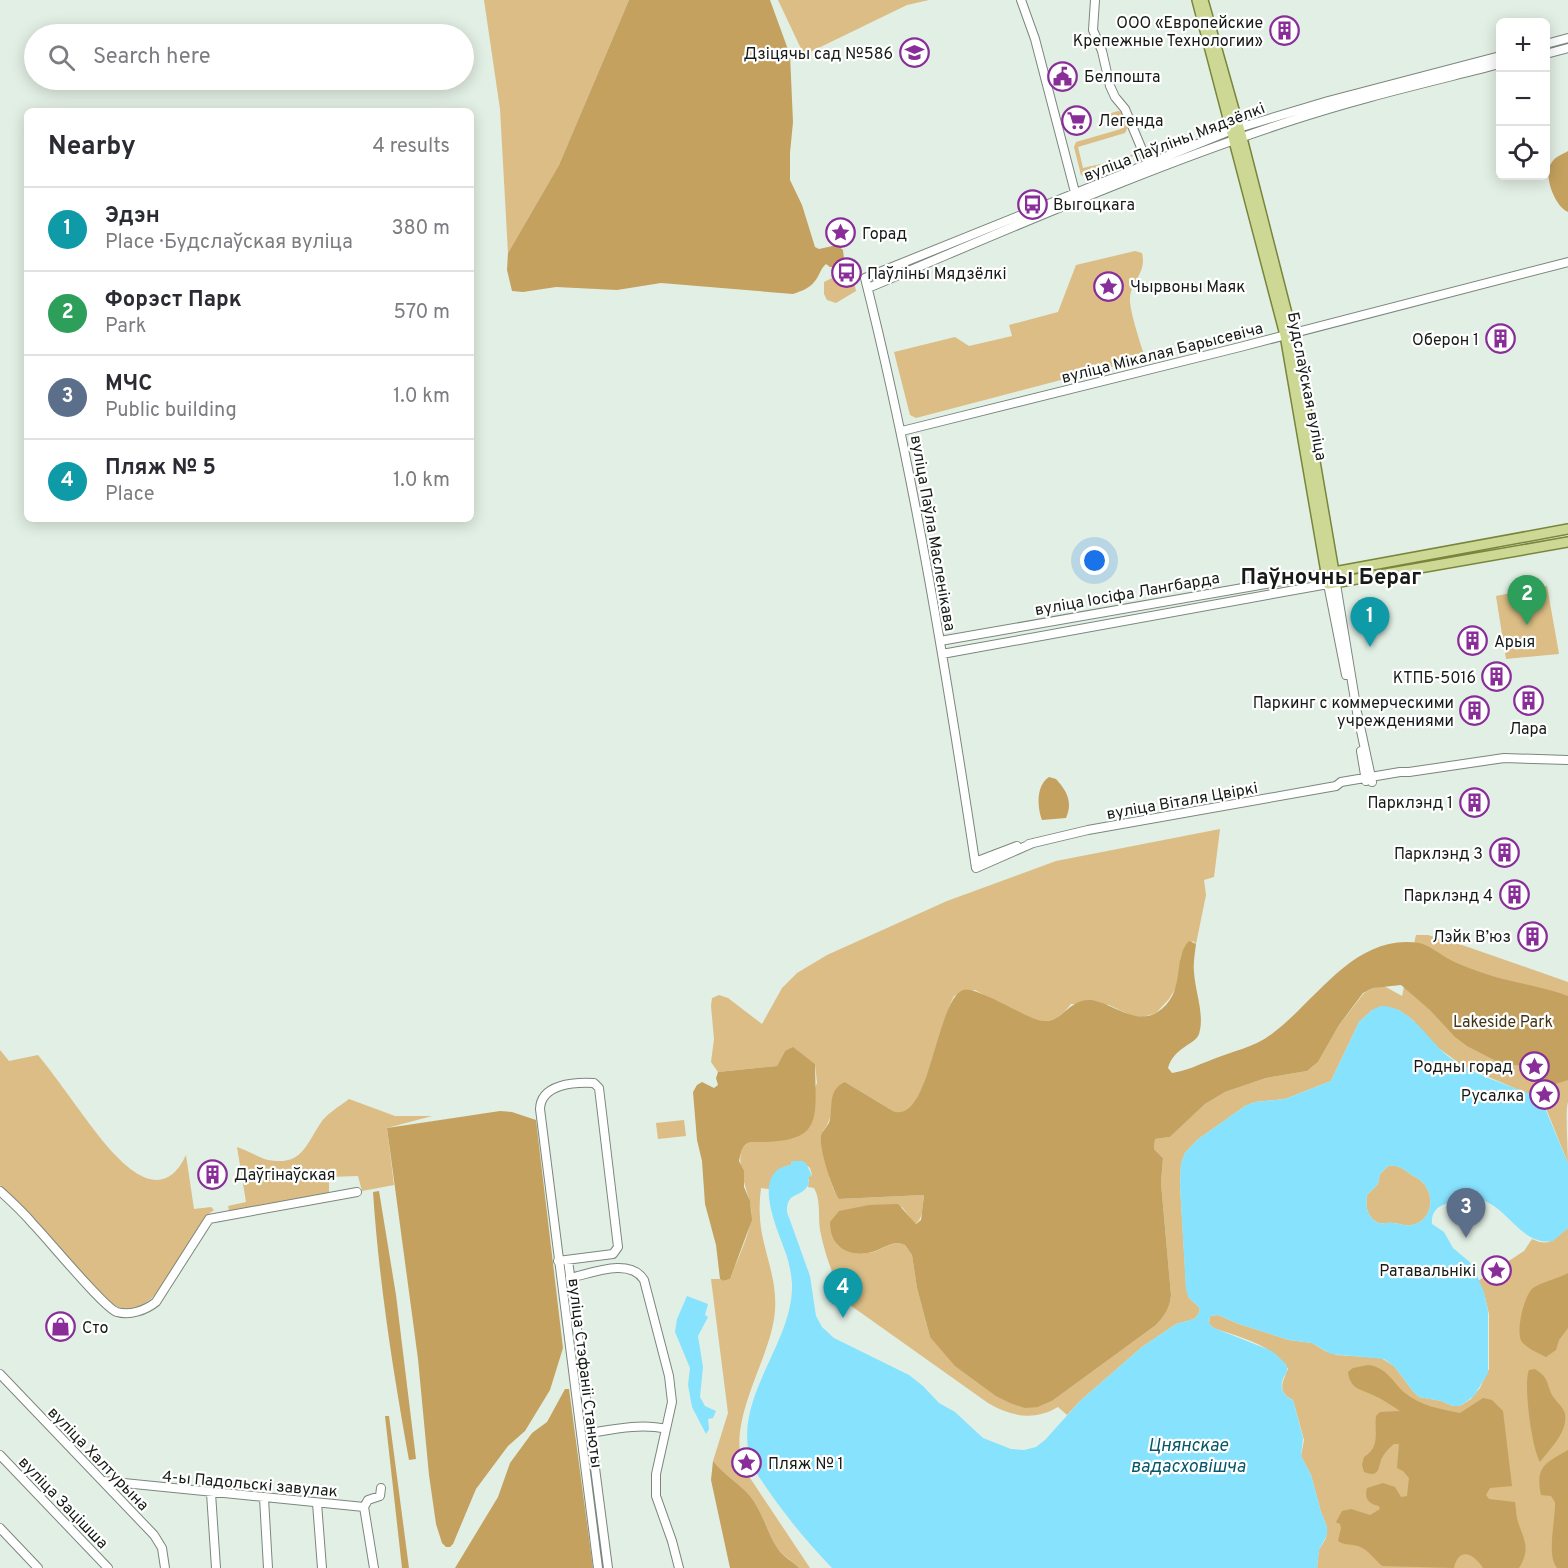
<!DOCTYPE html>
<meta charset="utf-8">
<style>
:root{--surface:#fff;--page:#f7f7f7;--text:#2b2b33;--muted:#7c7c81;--line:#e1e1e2;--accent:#db2777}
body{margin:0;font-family:Overpass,sans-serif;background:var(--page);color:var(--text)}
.controls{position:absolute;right:18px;top:18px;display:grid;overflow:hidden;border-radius:9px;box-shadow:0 3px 15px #0003}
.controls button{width:54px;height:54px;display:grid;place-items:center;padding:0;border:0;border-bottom:2px solid var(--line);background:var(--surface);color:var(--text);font:30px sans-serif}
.you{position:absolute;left:1095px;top:561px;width:21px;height:21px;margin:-15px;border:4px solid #fff;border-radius:50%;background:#1a73e8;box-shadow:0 0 0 9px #1a73e833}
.badge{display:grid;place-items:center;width:39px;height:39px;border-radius:50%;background:var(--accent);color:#fff;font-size:20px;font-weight:700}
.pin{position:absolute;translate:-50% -50px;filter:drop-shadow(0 2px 3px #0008)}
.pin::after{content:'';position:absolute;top:32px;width:21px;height:18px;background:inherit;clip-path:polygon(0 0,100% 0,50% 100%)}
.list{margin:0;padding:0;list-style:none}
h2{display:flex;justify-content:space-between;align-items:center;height:78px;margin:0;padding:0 24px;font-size:26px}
h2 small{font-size:20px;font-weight:400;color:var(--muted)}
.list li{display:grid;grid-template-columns:39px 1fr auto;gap:18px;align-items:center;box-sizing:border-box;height:84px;padding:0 24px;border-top:2px solid var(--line)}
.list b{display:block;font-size:22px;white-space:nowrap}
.list p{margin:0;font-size:20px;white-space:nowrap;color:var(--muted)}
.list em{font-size:20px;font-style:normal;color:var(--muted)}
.icon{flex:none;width:33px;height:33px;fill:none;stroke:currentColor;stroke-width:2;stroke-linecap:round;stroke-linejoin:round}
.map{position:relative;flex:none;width:1568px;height:1568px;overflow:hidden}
.search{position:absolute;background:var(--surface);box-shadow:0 3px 15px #0003;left:24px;top:24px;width:450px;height:66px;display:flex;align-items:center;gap:15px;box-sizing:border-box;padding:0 21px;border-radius:33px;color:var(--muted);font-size:22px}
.panel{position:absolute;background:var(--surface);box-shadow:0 3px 15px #0003;left:24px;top:108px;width:450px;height:414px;border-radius:9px}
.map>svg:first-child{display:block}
.green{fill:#dbbd85}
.forest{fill:#c4a15e}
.water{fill:#87e2fd;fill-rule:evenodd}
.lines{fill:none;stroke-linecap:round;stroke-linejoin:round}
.minor-casing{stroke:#7b877d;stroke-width:10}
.major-casing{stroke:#78853b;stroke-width:12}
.minor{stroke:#fff;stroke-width:8}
.major{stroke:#ced895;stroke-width:9}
.labels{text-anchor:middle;stroke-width:4.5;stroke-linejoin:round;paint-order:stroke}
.poi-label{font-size:16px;fill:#161b17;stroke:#fff;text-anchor:end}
.street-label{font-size:16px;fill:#161b17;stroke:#fff}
.park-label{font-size:16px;fill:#443416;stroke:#fff}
.water-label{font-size:18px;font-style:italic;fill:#06576a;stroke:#fff}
.district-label{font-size:22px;font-weight:bold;fill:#161b17;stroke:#fff}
</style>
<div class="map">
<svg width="1568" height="1568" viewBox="0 0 1568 1568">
<rect width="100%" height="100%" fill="#e2efe4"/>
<!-- green -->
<path class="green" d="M484,0h145l-70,165 -51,88 -8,-144z
M778,0h151l-22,5 -103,50z
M1118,111l4,1c5,8 8,12 3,21l-47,14 5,21 40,-9 14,-7 -2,-3h4l2,4 -57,23 -3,-1 -7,-28 2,-5 45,-13 -3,-13 -14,2 1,-3z
M1135,251l7,2c5,20 -11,28 -12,45 -1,12 11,47 15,60l-229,60 -6,-3 -16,-63 61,-15 14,9 43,-10 -3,-11 49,-13 18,-47z
M834,277l20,5 2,9 -20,12 -9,-3 -3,-6v-12z
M1547,586l12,68 -53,5 -10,-63z
M1220,829l-6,48 -10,3 2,15 -10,49 -3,-3 -12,14 -4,31 -8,13 -13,14 -13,4 -11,-1 -23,-11 -38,-1c-7,9 -14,17 -27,17 -15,0 -54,-23 -69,-31l-21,6c-12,24 -28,102 -47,115 -5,4 -9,2 -14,0l-48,-29 -18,43 -4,6c3,22 3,49 16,68l85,-4c-2,10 0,24 -9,29l-13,-17 -65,38c12,7 26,11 39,6 11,-4 17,-11 29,-6l7,10 5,33 13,49 108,70 14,-6 104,-76c9,-10 14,-17 15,-30l-10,-112 2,-25 -9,-9 1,-10 15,-2 35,-33 20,-12 41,-14 41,-7 11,-9 21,-37 25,-32 9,-5 11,-2 18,10 14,-61h12l37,11 103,36v120c-3,7 0,49 0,61l-23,-57 -7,-8 -75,-32 -30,-22 -20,-24 -14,-10h-27l-13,12 -28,59 -46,18 -30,3 -10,4 -48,34 -12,13 -4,10 -1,22 6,101 3,12 11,10 -2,7 -4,4 -18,5 -34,23 -62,54 -13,14 -9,-8c-24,14 -46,10 -70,-4l-138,-98c-15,-21 -25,-49 -30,-75 -2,-13 1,-31 -6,-42l-6,-1 1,-6 -1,-4 4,-2 -2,-7 -8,-7h-10l-1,4c-13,2 -19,12 -22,24l-8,-1c-2,15 -2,30 1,46 6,30 17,53 12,85 -7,46 -51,109 -28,153l64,96h-11c-6,-7 -16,-12 -21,-19 -11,-16 -15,-37 -28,-53 -11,-13 -26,-21 -37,-35l15,-48 -17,-134h9l3,2 7,-2c7,-20 24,-51 21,-71 -2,-16 -23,-60 0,-66l44,-4 22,-55 -2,-19 -11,-7 -19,-6 -8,15 -59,6 -7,-10 3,-23 -3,-33 1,-8 7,-3 9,3 34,26 20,-36 15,-15 30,-18 120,-54 109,-40z
M0,1050l9,11 29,-6c14,17 26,34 39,52 22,29 78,115 109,48l8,54 17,-2 3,3c-12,7 -17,21 -24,33 -12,24 -41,78 -74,63 -5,-2 -10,-8 -15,-12l-101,-109z
M349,1099l46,17h37l-45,12 7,57 -32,6 -4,-15 -29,1v19l-100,15 -1,-5 18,-4 -9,-55c10,3 20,10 31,13 33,6 37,-13 52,-36 6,-10 20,-18 29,-25z
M684,1120l2,16 -28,3 -2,-16z
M1388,1166c13,-2 18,6 29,12 19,11 18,42 -5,47 -7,2 -12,-2 -19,-2 -5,-1 -9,1 -14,0 -12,-4 -14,-18 -12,-28l11,-11 2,-10z
M1568,1228v340h-251l2,-18 7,-12 1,-11 -6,-15 -10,-37 -10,-19 3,-16 -11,-40c-17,-8 -10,-19 -5,-31 -13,-24 -50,-32 -74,-41l-5,-4 1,-8 8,-1 21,9 50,16 23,3 13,8 12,4 44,3 13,8 18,24 7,7 22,4 12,5h7l11,-7 9,-11 9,-19v-55l-4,-17 -7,-16 46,-30 8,-12c18,9 23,-1 36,-11z"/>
<!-- forest -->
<path class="forest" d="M629,0h141l20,55 3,67 -3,31v27l12,25 13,42 4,2 18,-4 6,5 1,9 -9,8h-5l-4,-3c-6,5 -6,11 -11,17 -6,8 -14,10 -22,13l-132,-11 -44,7 -61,-3 -33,5 -11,-1 -5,-21 1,-17 51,-88z
M1568,151v61c-13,-5 -26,-38 -16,-50 3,-5 11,-8 16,-11z
M1049,777l7,2c11,12 17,23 10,39l-24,2c-5,-12 -6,-35 7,-43z
M1189,941l7,3c-1,9 -3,19 -2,28 1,19 11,43 5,62 -4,11 -25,13 -31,34l4,5c14,-2 26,-8 39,-13 21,-9 43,-12 62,-27 44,-33 82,-100 146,-90 10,2 19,10 28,15 10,6 22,10 33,14 29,11 60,13 88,24v84l-16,5 -8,-1 -14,-18 -28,-2 -35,-18 -12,-9 -25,-27 -29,-25 -28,3 -10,5 -24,32 -21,37 -11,9 -41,7 -41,14 -20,12 -35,33 -15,2 -1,10 9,9 -2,25 10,112c-1,13 -6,20 -15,30l-104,76 -14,6 -13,1 -15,-5 -14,-7 -41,-30 -25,-29 -13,-49 -5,-33 -7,-10c-14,-6 -23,6 -37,8 -23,3 -38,-8 -38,-31l9,-11 30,-6 29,-1 18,20 5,-4 3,-25 -85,4c-7,-10 -20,-51 -18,-63 2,-7 8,-10 9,-17 3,-15 -2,-29 15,-37l48,29c37,15 43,-111 70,-121 11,-5 60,26 75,30 24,7 29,-22 53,-20 21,3 44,25 65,13 32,-19 15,-54 33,-72z
M793,1047l22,17c1,60 8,79 -64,78 -9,2 -10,10 -12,19l5,10v16l6,14 2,19 -22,59 -7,2 -3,-2 -4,-34 -11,-41 -3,-43 -5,-21 -4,-48 4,-7 5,-3 12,6 4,-3 -2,-7 2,-6 59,-6 8,-15z
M500,1111l12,1 24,8 27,228 -13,42 -25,41 -17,15 -32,43 -23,55 -3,3h-4l-4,-4 -6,-19 -7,-49 -11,-116 -31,-231z
M379,1191l17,104 20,164 -7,1c-16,-89 -30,-178 -36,-268z
M1568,1273v55l-9,12 -3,10 -10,7c-8,-4 -18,-8 -24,-15 -7,-9 2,-47 11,-54 8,-6 25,-9 35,-15z
M1368,1365c19,2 24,17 37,28 16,13 35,16 55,20l23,-15 9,2 11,11 9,75 -22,2 -4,7 3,4 26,3c1,6 1,14 3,20 6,18 13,27 1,46h-36c-9,-14 -24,-22 -29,0l-72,-2c-8,-7 -13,-16 -24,-20 -7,-2 -13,0 -20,-5l3,-13 -1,-4 -4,-2 6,-11 9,-2 19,6 10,-6 -1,-3c-10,-2 -15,-7 -12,-18l16,-5 12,4 6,10 6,-1 2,-18 -6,-7 -6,-3 2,-24h-5c-4,3 -8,7 -11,12 -6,9 -1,23 -19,16l-2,-7 2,-8c17,-10 10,-25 12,-41l4,-4 20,-1c-8,-5 -16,-11 -25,-15 -13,-7 -25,-6 -27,-24l5,-4z
M1535,1369c14,9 11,13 17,26 4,7 11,11 13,19 3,18 -15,35 -25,48 -8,-13 -17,-78 -11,-92z
M565,1389h4l24,179h-138l43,-71 12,-34 22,-30 15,-11z
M385,1416h4l20,152h-7z
M1568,1450v118h-11c-11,-13 -1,-50 -2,-66l-4,-6 -10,-1c-6,-28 4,-32 27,-45z
M713,1461c11,14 26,22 37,35 13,16 17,37 28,53 5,8 15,12 21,19h-69l-19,-88z"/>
<!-- water -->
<path class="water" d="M1381,1006c29,-1 47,35 68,51 20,15 45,23 68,32 8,3 18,6 25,12l26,62v65l-15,13c-41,7 -50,-62 -106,-38 -10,4 -16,9 -15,21l12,8 9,16 19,16 12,28 4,19v62l-14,23 -14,10h-7l-12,-5 -22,-4 -7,-7 -18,-24 -10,-7 -53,-5 -19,-11 -23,-3 -50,-16 -21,-9 -8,1 -1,8 5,4 58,23 15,14v7c-8,10 -8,22 6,28l10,38 -2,18 10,19 10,37 6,15v8l-8,15 -2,18h-485c-25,-26 -43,-48 -64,-78 -7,-11 -17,-22 -19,-36 -13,-61 45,-112 43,-171 -1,-11 -3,-21 -7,-32 -7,-21 -36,-81 6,-86l1,-4h10l4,2 6,13 -4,1 1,6c-6,16 -23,7 -22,29l23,64 6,40 6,11 12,11 75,37 14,11 16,17 16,9 28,26 28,11 13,1 12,-3 9,-7 35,-39 62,-54 34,-23 18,-5 4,-4 2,-7 -11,-10 -3,-8 -6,-105 1,-22 4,-10 12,-13 48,-34 10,-4 30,-3 46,-18 28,-59 13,-12zM1388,1166c13,-2 18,6 29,12 19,11 18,42 -5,47 -7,2 -12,-2 -19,-2 -5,-1 -9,1 -14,0 -12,-4 -14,-18 -12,-28l11,-11 2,-10z
M687,1296l21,8 -3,11 3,2 -10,19 5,31 -3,30 5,9 11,5 -3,7 -5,1 1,10 -3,5 -14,-27 -4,-22 2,-17 -15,-36 2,-13z"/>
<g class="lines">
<defs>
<path id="minor" d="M1021,0l14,39 41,157
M1095,0l-2,30 9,21 8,35 5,11 10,12 23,55
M1546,44l22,-6
M1546,54l22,-6
M868,288c139,-58 278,-120 422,-167 69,-23 140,-39 210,-57
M902,431l338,-84 328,-85
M940,641l394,-69 23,140 15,70
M942,654l386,-70 18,91
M1361,751l5,30
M1033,843l-57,25c-30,-198 -62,-396 -111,-590l367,-148 96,-29 172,-45
M1029,844l59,-14 248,-44 5,-4 59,-10h9l95,-14 64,2
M975,862l42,-16
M0,1191c11,10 23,21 33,33 13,13 72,85 84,88 13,4 29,-2 39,-10l53,-83 148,-27
M568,1260l40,308
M558,1261l55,-7 5,-7 -19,-159 -5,-5c-20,-1 -53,1 -54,26l58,459
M570,1278c22,-5 60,-21 74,2l25,96 3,26 -16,72v22l16,45 7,27
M0,1374l154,161 8,13 3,20
M590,1433c24,-4 52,-10 76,-4
M0,1455l108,113
M104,1481l260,26
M211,1493l5,75
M264,1498l4,70
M317,1503l5,65
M364,1507l10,61
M364,1507l4,-7 12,-4 1,-8
M0,1528l38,40"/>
<path id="major" d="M1197,0l88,335 43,249 240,-42
M1203,0l39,138 53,207 39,227 234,-43"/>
</defs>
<!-- minor casing -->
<use href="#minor" class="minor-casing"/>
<!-- major casing -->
<use href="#major" class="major-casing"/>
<!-- minor -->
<use href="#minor" class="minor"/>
<!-- major -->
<use href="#major" class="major"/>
</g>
<!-- icons -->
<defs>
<symbol id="building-ring" viewBox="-11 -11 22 22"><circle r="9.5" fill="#fff" stroke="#892e99" stroke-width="1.5"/><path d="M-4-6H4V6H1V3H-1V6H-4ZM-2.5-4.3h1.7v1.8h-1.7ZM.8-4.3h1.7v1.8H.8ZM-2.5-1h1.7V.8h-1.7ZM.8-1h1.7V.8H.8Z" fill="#892e99"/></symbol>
<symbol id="school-ring" viewBox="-11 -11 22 22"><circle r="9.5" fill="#fff" stroke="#892e99" stroke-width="1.5"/><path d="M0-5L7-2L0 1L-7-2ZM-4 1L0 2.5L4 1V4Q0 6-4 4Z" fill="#892e99"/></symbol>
<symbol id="civic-ring" viewBox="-11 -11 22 22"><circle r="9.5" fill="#fff" stroke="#892e99" stroke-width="1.5"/><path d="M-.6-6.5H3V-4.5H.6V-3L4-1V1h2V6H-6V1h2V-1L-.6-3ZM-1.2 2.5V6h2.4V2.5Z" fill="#892e99"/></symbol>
<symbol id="supermarket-ring" viewBox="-11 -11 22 22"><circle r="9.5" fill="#fff" stroke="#892e99" stroke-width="1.5"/><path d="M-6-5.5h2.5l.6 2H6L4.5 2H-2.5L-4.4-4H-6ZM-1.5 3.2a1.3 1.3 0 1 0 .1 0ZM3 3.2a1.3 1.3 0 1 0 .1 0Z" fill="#892e99"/></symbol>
<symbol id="bus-ring" viewBox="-11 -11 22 22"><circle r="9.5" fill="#fff" stroke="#892e99" stroke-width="1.5"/><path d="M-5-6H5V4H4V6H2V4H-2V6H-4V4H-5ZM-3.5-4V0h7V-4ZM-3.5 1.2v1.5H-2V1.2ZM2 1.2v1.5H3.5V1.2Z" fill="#892e99"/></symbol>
<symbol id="sight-ring" viewBox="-11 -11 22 22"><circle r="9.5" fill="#fff" stroke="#892e99" stroke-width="1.5"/><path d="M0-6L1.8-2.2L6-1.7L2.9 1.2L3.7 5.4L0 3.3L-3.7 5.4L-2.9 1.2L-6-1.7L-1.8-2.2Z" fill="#892e99"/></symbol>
<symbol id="shop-ring" viewBox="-11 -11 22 22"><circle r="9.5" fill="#fff" stroke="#892e99" stroke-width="1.5"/><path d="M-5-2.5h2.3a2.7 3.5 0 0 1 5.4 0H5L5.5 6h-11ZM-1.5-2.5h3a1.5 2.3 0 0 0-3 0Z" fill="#892e99"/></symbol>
</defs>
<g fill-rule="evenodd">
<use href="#building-ring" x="1268" y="14" width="33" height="33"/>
<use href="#school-ring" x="898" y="36" width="33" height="33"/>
<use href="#civic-ring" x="1046" y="60" width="33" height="33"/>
<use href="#supermarket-ring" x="1060" y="104" width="33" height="33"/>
<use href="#bus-ring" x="1016" y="188" width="33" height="33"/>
<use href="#sight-ring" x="824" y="216" width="33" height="33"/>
<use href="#bus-ring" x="830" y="256" width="33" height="33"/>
<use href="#sight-ring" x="1092" y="270" width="33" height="33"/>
<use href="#building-ring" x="1484" y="322" width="33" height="33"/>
<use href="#building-ring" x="1456" y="624" width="33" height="33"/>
<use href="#building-ring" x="1480" y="660" width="33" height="33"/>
<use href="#building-ring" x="1512" y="684" width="33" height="33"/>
<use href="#building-ring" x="1458" y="694" width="33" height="33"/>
<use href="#building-ring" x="1458" y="786" width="33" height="33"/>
<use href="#building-ring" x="1488" y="836" width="33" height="33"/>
<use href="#building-ring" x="1498" y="878" width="33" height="33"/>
<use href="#building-ring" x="1516" y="920" width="33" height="33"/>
<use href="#sight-ring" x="1518" y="1050" width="33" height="33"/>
<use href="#sight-ring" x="1528" y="1078" width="33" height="33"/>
<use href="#building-ring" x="196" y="1158" width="33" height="33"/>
<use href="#sight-ring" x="1480" y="1254" width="33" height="33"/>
<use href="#shop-ring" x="44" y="1310" width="33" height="33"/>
<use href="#sight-ring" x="730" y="1446" width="33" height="33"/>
</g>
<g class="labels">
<!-- poi labels -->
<g class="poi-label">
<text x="1263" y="28">ООО «Европейские<tspan x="1263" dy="18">Крепежные Технологии»</tspan></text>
<text x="893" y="59">Дзіцячы сад №586</text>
<text x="1084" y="82" text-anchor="start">Белпошта</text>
<text x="1098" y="126" text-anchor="start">Легенда</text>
<text x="1053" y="210" text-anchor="start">Выгоцкага</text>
<text x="862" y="239" text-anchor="start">Горад</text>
<text x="867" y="279" text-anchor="start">Паўліны Мядзёлкі</text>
<text x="1130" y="292" text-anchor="start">Чырвоны Маяк</text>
<text x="1479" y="345">Оберон 1</text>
<text x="1494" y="647" text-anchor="start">Арыя</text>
<text x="1476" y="683">КТПБ-5016</text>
<text x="1454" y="708">Паркинг с коммерческими<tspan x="1454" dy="18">учреждениями</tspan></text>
<text x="1528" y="734" text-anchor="middle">Лара</text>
<text x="1453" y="808">Парклэнд 1</text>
<text x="1483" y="859">Парклэнд 3</text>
<text x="1493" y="901">Парклэнд 4</text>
<text x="1511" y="942">Лэйк В’юз</text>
<text x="1513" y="1072">Родны горад</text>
<text x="1524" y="1101">Русалка</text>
<text x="234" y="1180" text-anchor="start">Даўгінаўская</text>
<text x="1476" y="1276">Ратавальнікі</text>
<text x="82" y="1333" text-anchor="start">Сто</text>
<text x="768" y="1469" text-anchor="start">Пляж № 1</text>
</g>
<!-- street labels -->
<g class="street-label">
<text transform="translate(1174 141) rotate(-21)" y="6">вуліца Паўліны Мядзёлкі</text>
<text transform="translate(1162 352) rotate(-14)" y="6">вуліца Мікалая Барысевіча</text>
<text transform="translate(1308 386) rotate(79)" y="6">Будслаўская вуліца</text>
<text transform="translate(934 533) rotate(80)" y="6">вуліца Паўла Масленікава</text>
<text transform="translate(1127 593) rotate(-10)" y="6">вуліца Іосіфа Лангбарда</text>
<text transform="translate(1182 800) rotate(-10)" y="6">вуліца Віталя Цвіркі</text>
<text transform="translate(586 1373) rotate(83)" y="6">вуліца Стэфаніі Станюты</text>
<text transform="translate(99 1458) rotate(46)" y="6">вуліца Халтурына</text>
<text transform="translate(250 1483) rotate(5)" y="6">4-ы Падольскі завулак</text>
<text transform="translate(64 1502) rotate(46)" y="6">вуліца Зацішша</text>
</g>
<!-- park labels -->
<g class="park-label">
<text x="1503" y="1027">Lakeside Park</text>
</g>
<!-- water labels -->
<g class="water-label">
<text x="1188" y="1451">Цнянскае<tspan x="1188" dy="21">вадасховішча</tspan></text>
</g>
<!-- district labels -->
<g class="district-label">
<text x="1331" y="584">Паўночны Бераг</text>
</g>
</g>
</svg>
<div class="controls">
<button>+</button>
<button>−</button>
<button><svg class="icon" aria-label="locate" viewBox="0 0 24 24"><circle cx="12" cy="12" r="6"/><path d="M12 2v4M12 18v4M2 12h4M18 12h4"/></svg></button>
</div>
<div class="you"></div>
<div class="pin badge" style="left:1370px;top:647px;background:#0f9aa8">1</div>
<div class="pin badge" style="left:1527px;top:625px;background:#2e9e5b">2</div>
<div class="pin badge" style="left:1466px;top:1238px;background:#5c6f8a">3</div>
<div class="pin badge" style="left:843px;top:1318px;background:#0f9aa8">4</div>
<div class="search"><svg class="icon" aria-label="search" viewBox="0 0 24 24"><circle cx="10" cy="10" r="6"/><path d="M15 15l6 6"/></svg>Search here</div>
<section class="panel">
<h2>Nearby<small>4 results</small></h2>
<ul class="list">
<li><span class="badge" style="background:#0f9aa8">1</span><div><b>Эдэн</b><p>Place · Будслаўская вуліца</p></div><em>380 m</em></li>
<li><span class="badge" style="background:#2e9e5b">2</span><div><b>Форэст Парк</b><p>Park</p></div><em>570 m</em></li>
<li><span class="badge" style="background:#5c6f8a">3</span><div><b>МЧС</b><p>Public building</p></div><em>1.0 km</em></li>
<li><span class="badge" style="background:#0f9aa8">4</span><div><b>Пляж № 5</b><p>Place</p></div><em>1.0 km</em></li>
</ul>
</section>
</div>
